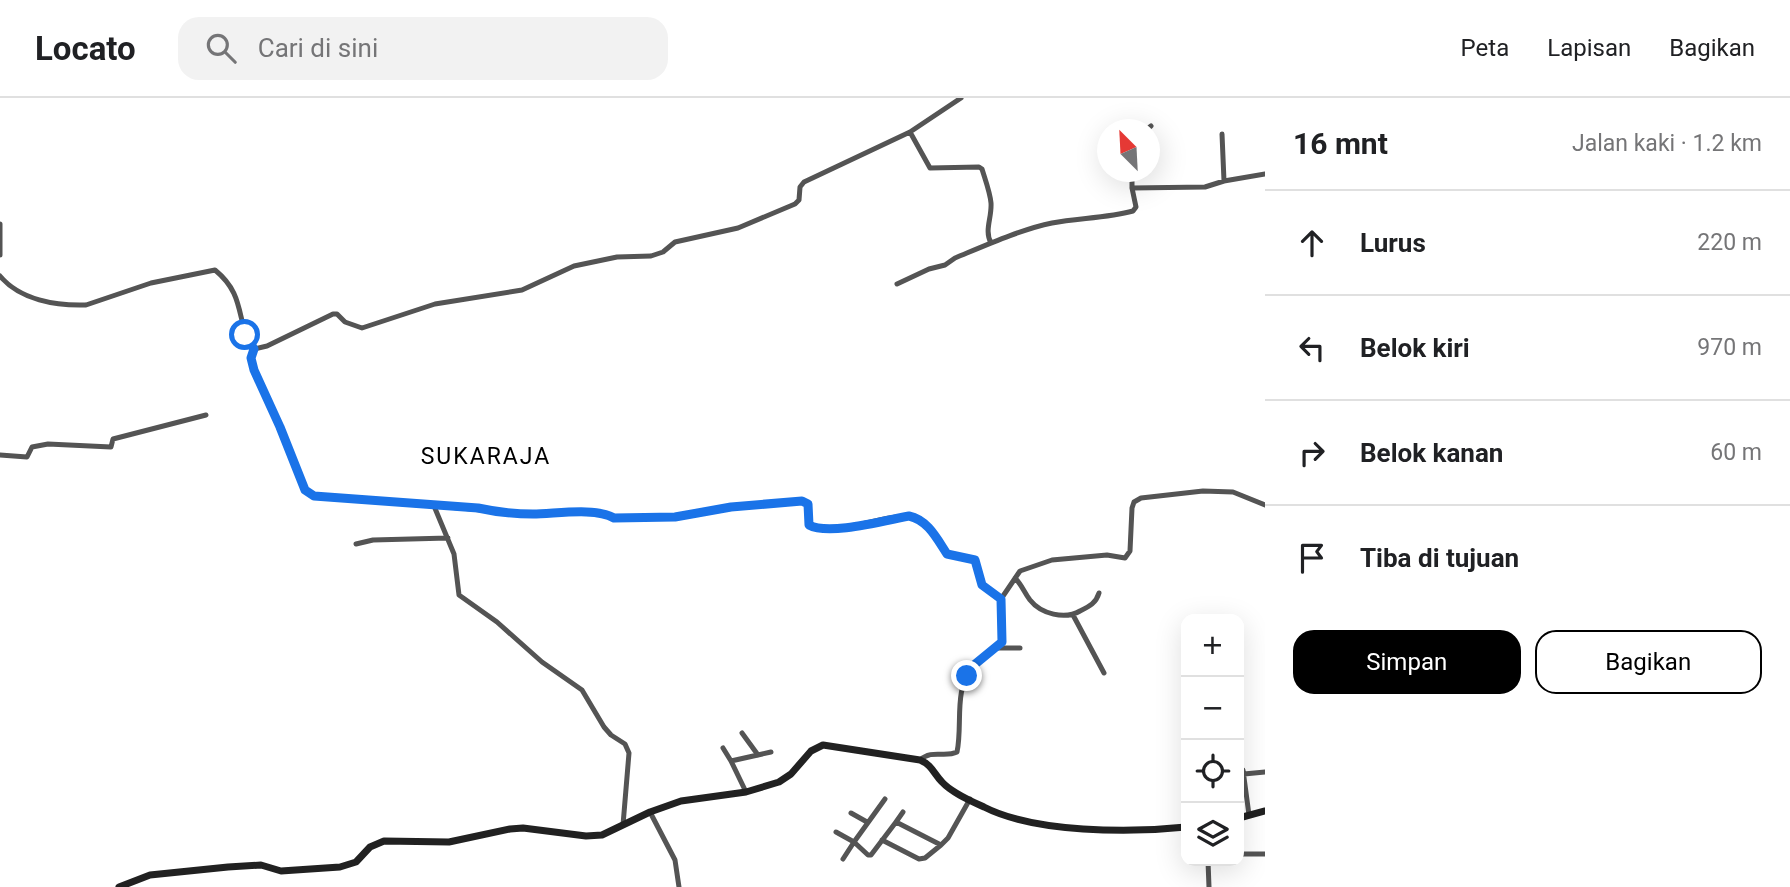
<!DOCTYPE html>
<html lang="id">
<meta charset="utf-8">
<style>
:root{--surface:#fff;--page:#f2f2f2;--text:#202124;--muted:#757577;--line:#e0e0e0;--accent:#000}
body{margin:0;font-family:Roboto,sans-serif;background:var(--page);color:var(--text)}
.controls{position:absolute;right:21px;bottom:21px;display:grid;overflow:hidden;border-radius:14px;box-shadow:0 7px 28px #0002}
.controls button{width:63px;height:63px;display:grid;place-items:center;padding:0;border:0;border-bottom:2px solid var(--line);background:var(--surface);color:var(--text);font:35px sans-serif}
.compass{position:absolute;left:1097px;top:21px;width:63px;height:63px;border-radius:50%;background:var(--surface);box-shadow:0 7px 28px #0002;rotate:336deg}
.stop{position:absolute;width:21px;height:21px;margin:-16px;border:5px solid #1a73e8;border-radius:50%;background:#fff}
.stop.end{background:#1a73e8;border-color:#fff;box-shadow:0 2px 7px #0008}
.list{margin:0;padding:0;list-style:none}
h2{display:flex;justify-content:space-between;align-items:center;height:91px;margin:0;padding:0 28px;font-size:30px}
h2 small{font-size:23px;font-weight:400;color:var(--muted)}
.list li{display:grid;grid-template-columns:46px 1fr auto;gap:21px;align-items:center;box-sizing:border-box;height:105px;padding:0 28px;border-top:2px solid var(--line)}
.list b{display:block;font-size:26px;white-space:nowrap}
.list em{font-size:23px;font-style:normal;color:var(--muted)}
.actions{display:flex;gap:14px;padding:21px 28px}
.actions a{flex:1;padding:16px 0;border:2px solid var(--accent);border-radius:21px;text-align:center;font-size:24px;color:var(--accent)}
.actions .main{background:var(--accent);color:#fff}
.icon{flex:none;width:38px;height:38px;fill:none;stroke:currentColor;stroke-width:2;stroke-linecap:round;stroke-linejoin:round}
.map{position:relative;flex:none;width:1265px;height:789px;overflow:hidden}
header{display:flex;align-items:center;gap:42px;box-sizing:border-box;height:98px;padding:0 35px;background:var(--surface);border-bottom:2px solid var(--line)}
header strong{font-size:33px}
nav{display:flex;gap:38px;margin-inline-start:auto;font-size:24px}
.search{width:490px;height:63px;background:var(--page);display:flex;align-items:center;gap:18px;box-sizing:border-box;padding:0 24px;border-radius:21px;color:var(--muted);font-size:26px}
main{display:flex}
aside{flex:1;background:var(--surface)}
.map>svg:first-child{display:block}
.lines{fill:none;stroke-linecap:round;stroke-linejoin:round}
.minor{stroke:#545454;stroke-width:5}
.secondary{stroke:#212121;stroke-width:7}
.route{stroke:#1a73e8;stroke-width:9}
.labels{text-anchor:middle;stroke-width:7;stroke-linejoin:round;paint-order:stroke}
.quarter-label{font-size:23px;letter-spacing:2px;fill:#000;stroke:#fff}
</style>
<header>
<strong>Locato</strong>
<div class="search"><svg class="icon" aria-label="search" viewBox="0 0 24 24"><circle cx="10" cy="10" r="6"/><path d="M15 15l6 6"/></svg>Cari di sini</div>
<nav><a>Peta</a><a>Lapisan</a><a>Bagikan</a></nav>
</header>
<main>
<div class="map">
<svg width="1265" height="789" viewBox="0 0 1265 789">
<rect width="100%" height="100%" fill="#fff"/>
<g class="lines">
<!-- minor -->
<path class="minor" d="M1146,32l5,-4
M910,34l20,36 49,-1 3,2c3,10 8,23 9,34 1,15 -7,27 0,40
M1222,36l2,47
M1132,90v-16
M0,126v31
M0,178c20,24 56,30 86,29l65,-22 64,-13c28,23 22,44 34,74l5,5 13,-3 66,-32h4l8,8 17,6 73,-24 87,-14 52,-24 43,-9 34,-1 12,-4 12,-10 63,-14 57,-24 4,-4 1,-13 4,-5 106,-50 51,-34
M897,186l32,-15 16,-4 10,-7c29,-12 67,-29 97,-35 27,-5 55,-5 81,-12l3,-4 -4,-19 73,-1 19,-6 41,-7
M254,251l-3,9 3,12 26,57 26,65 8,5 120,9 20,48 5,41 38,27 45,40 40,28 22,37 7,8 14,9 4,9 -6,72
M0,357l27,2 5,-10 16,-3 63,3 2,-8 93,-24
M434,408c31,2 62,6 93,8 25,1 66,-8 87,4l61,-1 56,-10 71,-6 7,6v18c28,15 92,-20 112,-5 11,8 18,23 26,34l28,6 7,25 19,14
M356,446l17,-4 75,-2
M1015,480c7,7 9,14 15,22 11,14 35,20 50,11 10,-5 16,-8 19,-18
M1073,517l31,58
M997,550h23
M742,635l16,22
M723,650l8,13
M920,662c12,-11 25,-2 37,-8 6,-27 -4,-63 16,-85 8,-10 21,-16 29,-25l-1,-43 19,-28 32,-11 55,-5 18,3 5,-7 2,-43 2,-6 7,-4 62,-7 30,1 32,13
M1243,672l6,45
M1244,676l21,-2
M746,694l-15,-31 40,-9
M885,701l-31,43 14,13h3l25,-33 45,23 7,-7 22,-39
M650,714l25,48 4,27
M851,715l16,9
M896,724l7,-10
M836,734l18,10 -11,17
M882,742l37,19 6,-1 16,-13
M1239,756h26
M1208,763l1,26"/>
<!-- secondary -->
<path class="secondary" d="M1239,720l26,-7
M119,789l31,-12 78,-8 33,-2 20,6 59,-4 16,-5 14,-15 14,-6 65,1 61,-13 13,-1 63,8 16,-1 48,-23 31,-11 65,-9 33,-10 12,-8 20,-23 12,-6 97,15c12,5 14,14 22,22 10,11 29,19 42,25 51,26 146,26 202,20"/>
</g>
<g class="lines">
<!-- route -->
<path class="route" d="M245,237l9,14 -3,9 3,12 26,57 25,63 9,6 164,12c18,4 36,6 55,6 22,0 62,-7 81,4l61,-1 56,-10 71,-6 6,3 1,21c20,11 77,-5 100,-9 19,4 28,23 38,38l28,6 7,25 19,14 1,43 -28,23 -7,11"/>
</g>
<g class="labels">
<!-- quarter labels -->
<g class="quarter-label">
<text x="486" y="366">SUKARAJA</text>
</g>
</g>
</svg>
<div class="controls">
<button>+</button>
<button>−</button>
<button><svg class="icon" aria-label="locate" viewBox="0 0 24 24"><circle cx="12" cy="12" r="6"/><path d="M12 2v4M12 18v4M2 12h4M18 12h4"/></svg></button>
<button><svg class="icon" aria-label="layers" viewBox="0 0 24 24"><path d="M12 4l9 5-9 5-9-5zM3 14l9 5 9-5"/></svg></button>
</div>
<svg class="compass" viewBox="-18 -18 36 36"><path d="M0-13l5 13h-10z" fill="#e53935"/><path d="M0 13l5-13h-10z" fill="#757577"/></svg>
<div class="stop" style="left:245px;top:237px"></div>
<div class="stop end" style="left:967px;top:578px"></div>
</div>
<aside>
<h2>16 mnt<small>Jalan kaki · 1.2 km</small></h2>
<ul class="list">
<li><svg class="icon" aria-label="ahead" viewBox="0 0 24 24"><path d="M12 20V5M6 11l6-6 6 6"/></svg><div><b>Lurus</b></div><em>220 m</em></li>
<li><svg class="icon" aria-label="left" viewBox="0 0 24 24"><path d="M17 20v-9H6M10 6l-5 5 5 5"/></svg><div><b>Belok kiri</b></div><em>970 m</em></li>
<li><svg class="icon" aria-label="right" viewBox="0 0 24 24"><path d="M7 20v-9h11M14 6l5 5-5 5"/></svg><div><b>Belok kanan</b></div><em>60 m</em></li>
<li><svg class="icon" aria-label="arrive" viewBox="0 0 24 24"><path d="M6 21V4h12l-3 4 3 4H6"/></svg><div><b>Tiba di tujuan</b></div></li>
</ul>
<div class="actions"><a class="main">Simpan</a><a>Bagikan</a></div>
</aside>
</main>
